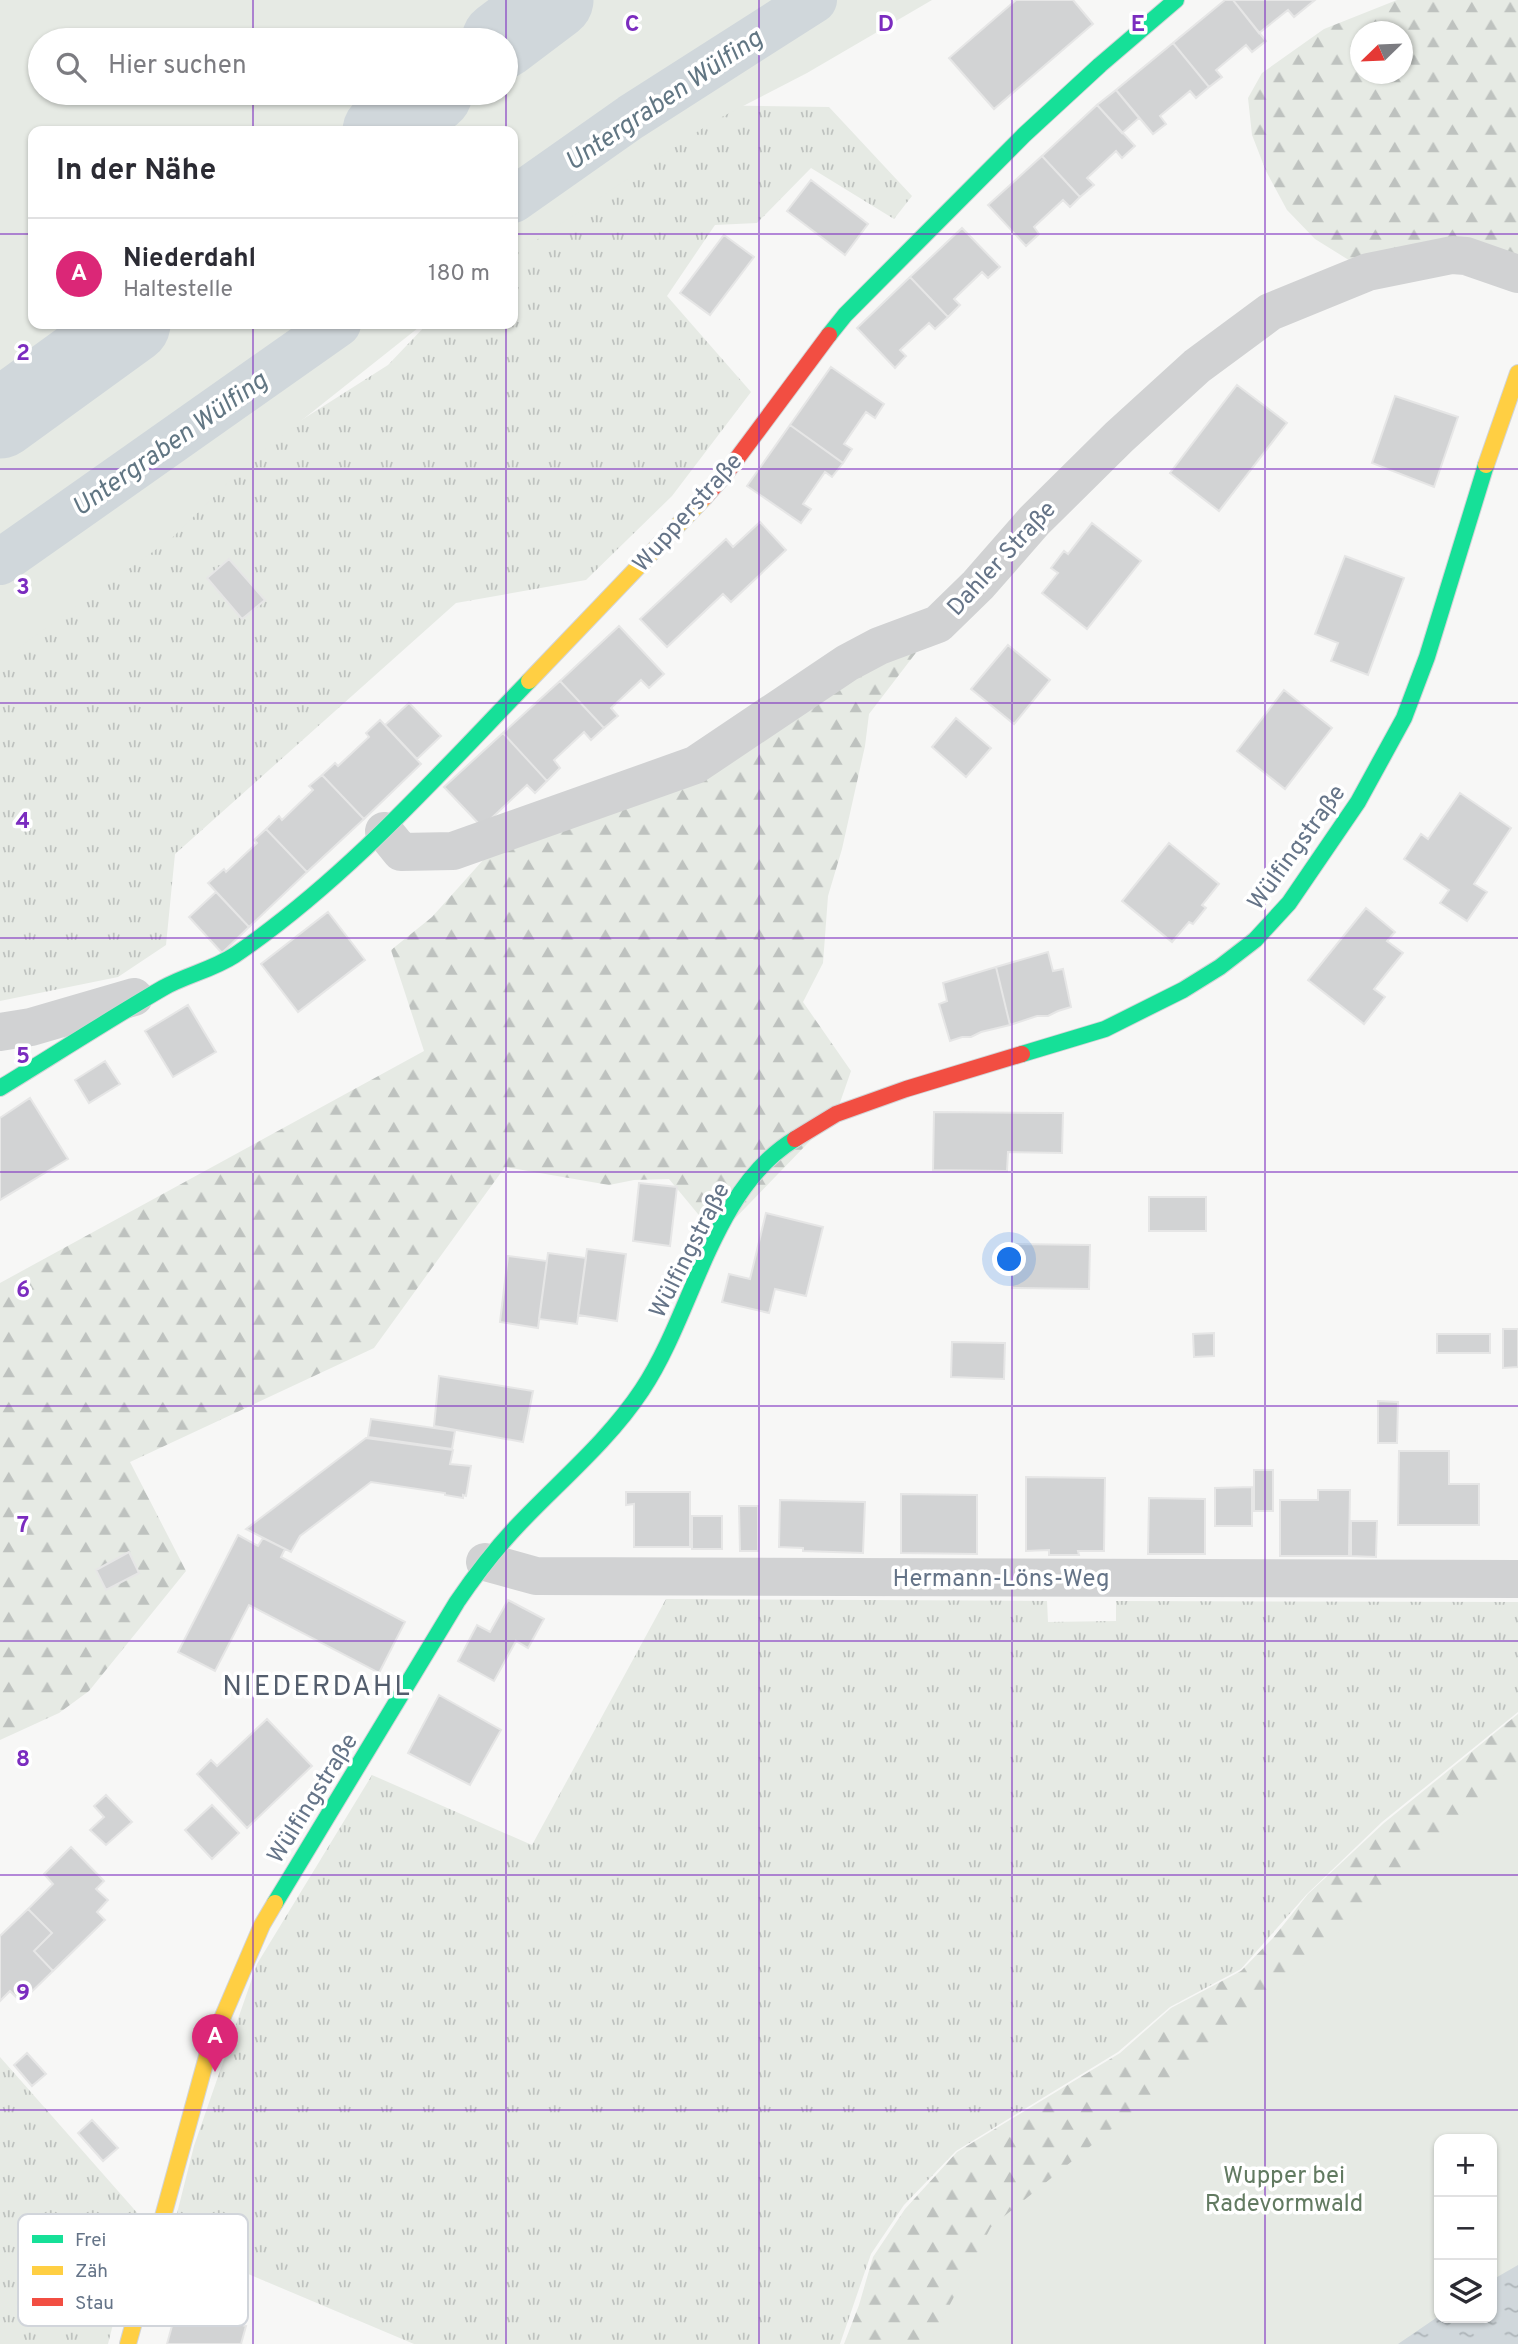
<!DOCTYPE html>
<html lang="de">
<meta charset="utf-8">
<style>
:root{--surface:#fff;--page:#f7f7f7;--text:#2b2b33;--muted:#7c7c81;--line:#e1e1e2;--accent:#db2777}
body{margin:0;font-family:Overpass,sans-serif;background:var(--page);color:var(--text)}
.controls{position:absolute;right:21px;bottom:21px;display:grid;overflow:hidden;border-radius:14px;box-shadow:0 2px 5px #0004}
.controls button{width:63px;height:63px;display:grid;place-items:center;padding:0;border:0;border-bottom:2px solid var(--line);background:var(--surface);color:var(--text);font:35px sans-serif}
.compass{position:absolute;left:1350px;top:21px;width:63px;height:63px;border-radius:50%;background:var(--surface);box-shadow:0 2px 5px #0004;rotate:247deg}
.you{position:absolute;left:1010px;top:1260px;width:24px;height:24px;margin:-18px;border:5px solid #fff;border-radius:50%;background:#1a73e8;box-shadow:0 0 0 10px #1a73e833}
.badge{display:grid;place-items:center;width:46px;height:46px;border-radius:50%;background:var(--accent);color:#fff;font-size:23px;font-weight:700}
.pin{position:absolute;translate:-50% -58px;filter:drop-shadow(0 2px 4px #0008)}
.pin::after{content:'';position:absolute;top:37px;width:24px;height:21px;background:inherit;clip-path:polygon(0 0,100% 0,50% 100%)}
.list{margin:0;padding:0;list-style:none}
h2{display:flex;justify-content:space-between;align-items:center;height:91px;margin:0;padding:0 28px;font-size:30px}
h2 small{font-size:23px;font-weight:400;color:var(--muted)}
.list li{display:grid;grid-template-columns:46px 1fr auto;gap:21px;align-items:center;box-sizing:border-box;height:112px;padding:0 28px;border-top:2px solid var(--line)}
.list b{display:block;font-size:26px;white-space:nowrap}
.list p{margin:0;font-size:23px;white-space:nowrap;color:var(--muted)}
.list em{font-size:23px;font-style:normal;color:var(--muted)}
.icon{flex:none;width:38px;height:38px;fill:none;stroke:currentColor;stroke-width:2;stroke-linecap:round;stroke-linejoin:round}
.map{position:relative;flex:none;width:1518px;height:2344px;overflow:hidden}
.search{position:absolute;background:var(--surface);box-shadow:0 2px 5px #0004;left:28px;top:28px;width:490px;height:77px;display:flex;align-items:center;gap:18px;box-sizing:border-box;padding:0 24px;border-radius:38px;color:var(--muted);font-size:26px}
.panel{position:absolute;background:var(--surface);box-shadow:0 2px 5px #0004;left:28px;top:126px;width:490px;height:203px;border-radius:14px}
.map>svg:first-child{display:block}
.grass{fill:url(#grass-tufts)}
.forest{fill:url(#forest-firs);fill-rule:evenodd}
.green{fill:#e6eae4;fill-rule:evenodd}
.water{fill:url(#water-ripples)}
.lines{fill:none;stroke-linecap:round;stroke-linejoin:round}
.canal{stroke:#d0d7db;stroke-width:46}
.river{stroke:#d0d7db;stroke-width:79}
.building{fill:#d2d3d4;stroke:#e6e6e6;stroke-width:2}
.fast-casing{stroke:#d2d4d6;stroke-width:18}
.slow-casing{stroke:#d2d4d6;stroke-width:18}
.jam-casing{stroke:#d2d4d6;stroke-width:18}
.street{stroke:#d1d2d3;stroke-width:38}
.fast{stroke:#16e098;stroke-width:16}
.slow{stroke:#ffcf43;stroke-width:16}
.jam{stroke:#f24e42;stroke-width:16}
.grid{fill:none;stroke:#7b2cbf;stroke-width:2;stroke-opacity:0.55}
.labels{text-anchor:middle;stroke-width:7;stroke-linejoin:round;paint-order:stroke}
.street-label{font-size:24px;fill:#657488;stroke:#fff}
.park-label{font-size:24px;fill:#627a61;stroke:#fff}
.water-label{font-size:26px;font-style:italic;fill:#617683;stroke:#fff}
.quarter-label{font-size:28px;letter-spacing:2px;fill:#545e6d;stroke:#fff}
.key{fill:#fff;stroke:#d1d5db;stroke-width:2}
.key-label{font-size:19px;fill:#657488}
.grid-label{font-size:23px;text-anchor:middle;font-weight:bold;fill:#7b2cbf;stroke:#fff;stroke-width:7;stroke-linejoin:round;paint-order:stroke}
</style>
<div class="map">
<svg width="1518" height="2344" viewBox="0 0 1518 2344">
<defs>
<pattern id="grass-tufts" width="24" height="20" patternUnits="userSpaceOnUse" patternTransform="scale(1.75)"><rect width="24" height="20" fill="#e6eae4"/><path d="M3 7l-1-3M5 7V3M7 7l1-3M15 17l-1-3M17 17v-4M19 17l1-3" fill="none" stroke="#bec2bf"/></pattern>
<pattern id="forest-firs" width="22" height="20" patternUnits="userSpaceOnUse" patternTransform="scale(1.75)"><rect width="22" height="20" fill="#e6eae4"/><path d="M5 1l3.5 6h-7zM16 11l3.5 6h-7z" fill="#bec2bf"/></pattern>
<pattern id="water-ripples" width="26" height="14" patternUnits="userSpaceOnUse" patternTransform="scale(1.75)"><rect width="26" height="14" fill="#d0d7db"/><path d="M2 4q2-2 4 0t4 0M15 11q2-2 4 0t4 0" fill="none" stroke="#acb3b7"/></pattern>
</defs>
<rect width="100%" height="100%" fill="#f7f7f6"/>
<!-- grass -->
<path class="grass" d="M695,105l134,2 83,89 -18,23 -83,-51 -54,55 -42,2 -48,71 84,96 -79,104 -86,84 -130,23 -281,251 -9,91 -48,32 -118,24v-397l160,-94 228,-145 39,-41h86v-92z
M666,1599l381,2 1,21 68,-1v-20l402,1v110l-136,110 -75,72 -66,75 -71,38 -52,45 -162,99 -52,54 -33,49 -31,90h-426l-244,-103 24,-95 63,-182 115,-189 160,70z
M0,2057l140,159 -32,128h-108z"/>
<!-- forest -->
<path class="forest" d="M1397,0h121v274l-150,-2 -53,-33 -28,-29 -21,-39 -14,-36 -4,-37 14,-25 62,-44zM1360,32h42v42h-42z
M938,624l-69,90 -4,32 -23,103 -14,47 -5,67 -20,39 48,69 -15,43 -119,123 -48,-58 -35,1 -25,5 -104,-18 -131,181 -244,114 56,109 -97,120 -30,22 -59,27v-457l424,-232 -33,-101 41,-33 78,-87 90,-32z
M1518,1714v544l-26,-119h-53l-52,205h-543l15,-39 14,-48 32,-48 52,-57 163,-99 51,-45 70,-37 32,-33 35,-44 76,-71z"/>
<!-- green -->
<path class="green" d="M0,0h932l-125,73 -95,49 -199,134v-125h-480v193h390l-175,139 -76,75 -172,123zM40,40h466v53h-466z
M1518,1761v583h-589l62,-117 258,-210zM1439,2139h53v179h-53z"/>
<!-- water -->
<path class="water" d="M1518,2265v79h-120l41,-28v2h53v-38z"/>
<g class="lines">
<!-- canal -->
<path class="canal" d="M513,200l118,-83 183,-117
M0,562l338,-238"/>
<!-- river -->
<path class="river" d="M501,40l53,-40
M382,131l51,-38
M0,419l131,-95"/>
</g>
<!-- building -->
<path class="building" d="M1016,0h57l20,24 -99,85 -45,-51z
M1225,0h8l33,41 -14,11 -6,-7 -30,25 6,7 -13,10 -36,-44z
M1233,0h82l-21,17 -6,-7 -29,23z
M1173,43l36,44 -13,11 -6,-7 -30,25 6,8 -13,10 -37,-44z
M1116,90l23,28 -17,15 -25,-28z
M1097,105l38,41 -13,12 -6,-7 -29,27 7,7 -14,12 -38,-41z
M1042,156l38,41 -10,10 -7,-7 -29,27 5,7 -13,12 -38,-41z
M811,180l57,44 -23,31 -58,-44z
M962,228l38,39 -12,11 -6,-6 -28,27 6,6 -12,12 -38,-40z
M724,235l30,22 -44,58 -30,-22z
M910,277l38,40 -13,12 -6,-6 -29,27 6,6 -11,12 -38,-40z
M831,367l53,37 -9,14 -9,-6 -22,32 8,5 -9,14 -53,-38z
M1237,385l50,38 -68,88 -49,-38z
M1395,396l63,21 -24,70 -62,-24z
M790,425l53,38 -11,14 -7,-5 -22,32 8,5 -10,14 -54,-37z
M760,522l26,28 -55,52 -8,-8 -56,53 -27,-28 86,-80 7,8z
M1092,523l49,38 -54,68 -45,-36 16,-20 -7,-5 13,-17 4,3z
M1345,556l59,22 -36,97 -37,-14 7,-18 -23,-9z
M229,559l36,41 -23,19 -35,-41z
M619,626l45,48 -15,14 -8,-8 -30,28 7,8 -14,12 -44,-47z
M1008,645l42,35 -36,44 -43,-35z
M560,681l44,47 -13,12 -7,-8 -30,28 6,8 -13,13 -44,-48z
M1284,690l48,38 -47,61 -48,-38z
M409,703l32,33 -24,23 -32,-34z
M956,718l35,30 -25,29 -34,-30z
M380,720l41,44 -57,55 -42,-44 13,-12 3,3 31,-29 -3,-4z
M503,733l44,48 -12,12 -8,-8 -45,42 -38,-40z
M322,775l42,44 -57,53 -41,-43 13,-13 3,4 31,-30 -4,-4z
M1460,793l51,35 -37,56 13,8 -20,29 -27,-18 9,-13 -45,-31 17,-25 7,5z
M266,829l41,43 -58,55 -41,-44 16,-14 2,3 31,-29 -3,-3z
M1169,843l50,41 -17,21 4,3 -13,16 -4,-2 -17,20 -50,-41z
M216,892l33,35 -27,26 -33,-36z
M1366,908l29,24 -8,9 16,12 -29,36 11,8 -21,27 -56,-44z
M328,912l37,48 -67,52 -37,-48z
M1048,952l5,19 10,-2 8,38 -13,4 -10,5h-11l-27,9 -14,-58z
M996,967l14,58 -29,7 -10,5h-9l-12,4 -11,-37 8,-3 -4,-18z
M188,1005l28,47 -43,25 -28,-46z
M105,1061l15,23 -31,19 -14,-23z
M30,1098l38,61 -68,41v-82z
M934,1112l129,1 -1,40 -54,-1 -1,19 -74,-1z
M639,1183l38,4 -7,59 -37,-5z
M1149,1197h57v34h-57z
M766,1213l57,14 -17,69 -31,-7 -6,24 -47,-11 7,-28 21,5z
M1012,1244l78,1 -1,44 -77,-1z
M587,1249l39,5 -9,67 -39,-6z
M548,1253l38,5 -9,66 -38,-5z
M508,1256l39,5 -9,67 -38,-6z
M1503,1329h15v38l-15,1z
M1214,1333v23l-20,1 -1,-23z
M1437,1334h53v19h-53z
M952,1342l53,1 -1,36 -53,-2z
M439,1376l94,15 -10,51 -89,-16z
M1378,1401l20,1 -1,41h-19z
M371,1419l84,12 -3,18 -84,-12z
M366,1438l87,12 -3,14 21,2 -5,30 -3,-1v3l-18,-3v-2l-74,-11 -71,54 -9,16 -45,-23z
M1399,1451h50v33h30v41h-81z
M1254,1470h19v41h-19z
M1026,1477l79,1 -1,73h-26l1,4h-30v-5l-23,1z
M1252,1487v39h-37v-38z
M1318,1490h32l-1,66h-69v-56h38z
M626,1492h64v55h-56v-43l-8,1z
M901,1494l76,1v59l-76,-1z
M1149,1498l56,1v55h-57z
M780,1500l85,2 -2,51 -60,-2v-3l-24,-1z
M739,1506h19v45h-18z
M692,1516h30v33h-30z
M1351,1521h26l-1,36 -25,-1z
M238,1535l20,11 5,-8 22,11 -4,8 124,65 -26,51 -130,-68 -34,66 -37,-19z
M129,1552l10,21 -33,17 -10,-20z
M508,1600l36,19 -16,29 -12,-7 -22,40 -36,-20 19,-36 13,7z
M439,1695l62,35 -31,55 -62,-32z
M267,1719l45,47 -65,62 -50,-54 14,-14 6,6z
M106,1795l26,27 -26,23 -16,-15 14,-13 -10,-11z
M212,1805l27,28 -27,26 -27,-29z
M71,1847l33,34 -8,8 12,11 -11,12 8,8 -52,51 -19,-20 18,-18 -24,-24 25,-25 -9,-10z
M28,1909l24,24 -18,18 19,20 -32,31 -11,-11 -10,10v-65z
M27,2053l19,21 -14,12 -18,-21z
M92,2120l26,28 -15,13 -25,-28z
M178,2304l46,13 -1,3 23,6 -5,18h-74z"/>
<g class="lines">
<defs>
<path id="fast" d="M829,335l16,-20 179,-180 76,-70 76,-65
M1022,1054l83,-25 78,-39 37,-23 35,-27 34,-37 69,-101 46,-84 23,-61 59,-192
M0,1088c54,-33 108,-68 163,-100 23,-13 49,-18 72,-33 111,-76 201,-178 294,-274
M275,1903l182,-301c19,-28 39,-54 63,-79 41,-43 89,-83 122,-133 52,-78 70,-201 153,-251"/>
<path id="slow" d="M1486,465l32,-92
M529,681l176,-184
M128,2344l81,-295 53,-124 13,-22"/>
<path id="jam" d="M705,497l22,-25 102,-137
M795,1139l41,-25 70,-25 116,-35"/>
</defs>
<!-- fast casing -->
<use href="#fast" class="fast-casing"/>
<!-- slow casing -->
<use href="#slow" class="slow-casing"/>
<!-- jam casing -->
<use href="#jam" class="jam-casing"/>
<!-- street -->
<path class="street" d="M384,831l17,21 52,-1 242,-86 152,-102 32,-17 59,-22 40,-39 56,-64 85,-84 78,-71 73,-54 98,-40 84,-17 14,1 52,18
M0,1032l31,-5 103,-30
M485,1562l51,14 982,3"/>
<!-- fast -->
<use href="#fast" class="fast"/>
<!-- slow -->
<use href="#slow" class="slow"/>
<!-- jam -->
<use href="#jam" class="jam"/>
</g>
<!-- grid -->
<path class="grid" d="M253,0v40M506,0v131M759,0v2344M1012,0v2344M1265,0v2344M253,93v38M0,234h33M513,234h1005M253,324v2020M506,324v2020M0,469h1518M0,703h1518M0,938h1518M0,1172h1518M0,1406h1518M0,1641h1518M0,1875h1518M0,2110h1518"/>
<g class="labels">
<!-- street labels -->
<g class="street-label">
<text transform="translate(687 512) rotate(-48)" y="8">Wupperstraße</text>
<text transform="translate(1001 558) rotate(-47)" y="8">Dahler Straße</text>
<text transform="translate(1296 847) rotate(-54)" y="8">Wülfingstraße</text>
<text transform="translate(689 1250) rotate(-63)" y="8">Wülfingstraße</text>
<text x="1001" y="1586">Hermann-Löns-Weg</text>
<text transform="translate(312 1798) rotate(-58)" y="8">Wülfingstraße</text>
</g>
<!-- park labels -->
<g class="park-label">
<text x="1284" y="2183">Wupper bei<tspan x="1284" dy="28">Radevormwald</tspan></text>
</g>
<!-- water labels -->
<g class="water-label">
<text transform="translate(663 99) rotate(-34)" y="9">Untergraben Wülfing</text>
<text transform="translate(169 443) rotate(-35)" y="9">Untergraben Wülfing</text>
</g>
<!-- quarter labels -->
<g class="quarter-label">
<text x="317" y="1695">NIEDERDAHL</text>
</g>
</g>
<!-- legend -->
<rect x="18" y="2214" width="230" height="112" rx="10" class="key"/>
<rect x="32" y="2235" width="31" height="8" fill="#16e098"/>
<rect x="32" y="2266" width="31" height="9" fill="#ffcf43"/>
<rect x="32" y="2298" width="31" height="8" fill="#f24e42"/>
<g class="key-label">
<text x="75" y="2246">Frei</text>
<text x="75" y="2277">Zäh</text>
<text x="75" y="2309">Stau</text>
</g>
<g class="grid-label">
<text x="632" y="31">C</text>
<text x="886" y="31">D</text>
<text x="1138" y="31">E</text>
<text x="23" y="360">2</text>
<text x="23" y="594">3</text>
<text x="23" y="828">4</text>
<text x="23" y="1063">5</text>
<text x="23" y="1297">6</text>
<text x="23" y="1532">7</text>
<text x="23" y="1766">8</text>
<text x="23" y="2000">9</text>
</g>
</svg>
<div class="controls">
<button>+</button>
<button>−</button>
<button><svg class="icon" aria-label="layers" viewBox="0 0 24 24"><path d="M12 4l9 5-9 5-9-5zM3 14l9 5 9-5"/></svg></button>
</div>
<svg class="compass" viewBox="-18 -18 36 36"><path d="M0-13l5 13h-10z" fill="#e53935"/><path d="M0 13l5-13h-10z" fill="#7c7c81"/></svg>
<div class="you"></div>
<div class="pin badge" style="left:215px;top:2072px">A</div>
<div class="search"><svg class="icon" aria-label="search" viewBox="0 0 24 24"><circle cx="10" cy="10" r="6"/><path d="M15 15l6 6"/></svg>Hier suchen</div>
<section class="panel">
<h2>In der Nähe<small></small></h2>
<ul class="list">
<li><span class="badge">A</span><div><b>Niederdahl</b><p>Haltestelle</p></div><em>180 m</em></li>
</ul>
</section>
</div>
